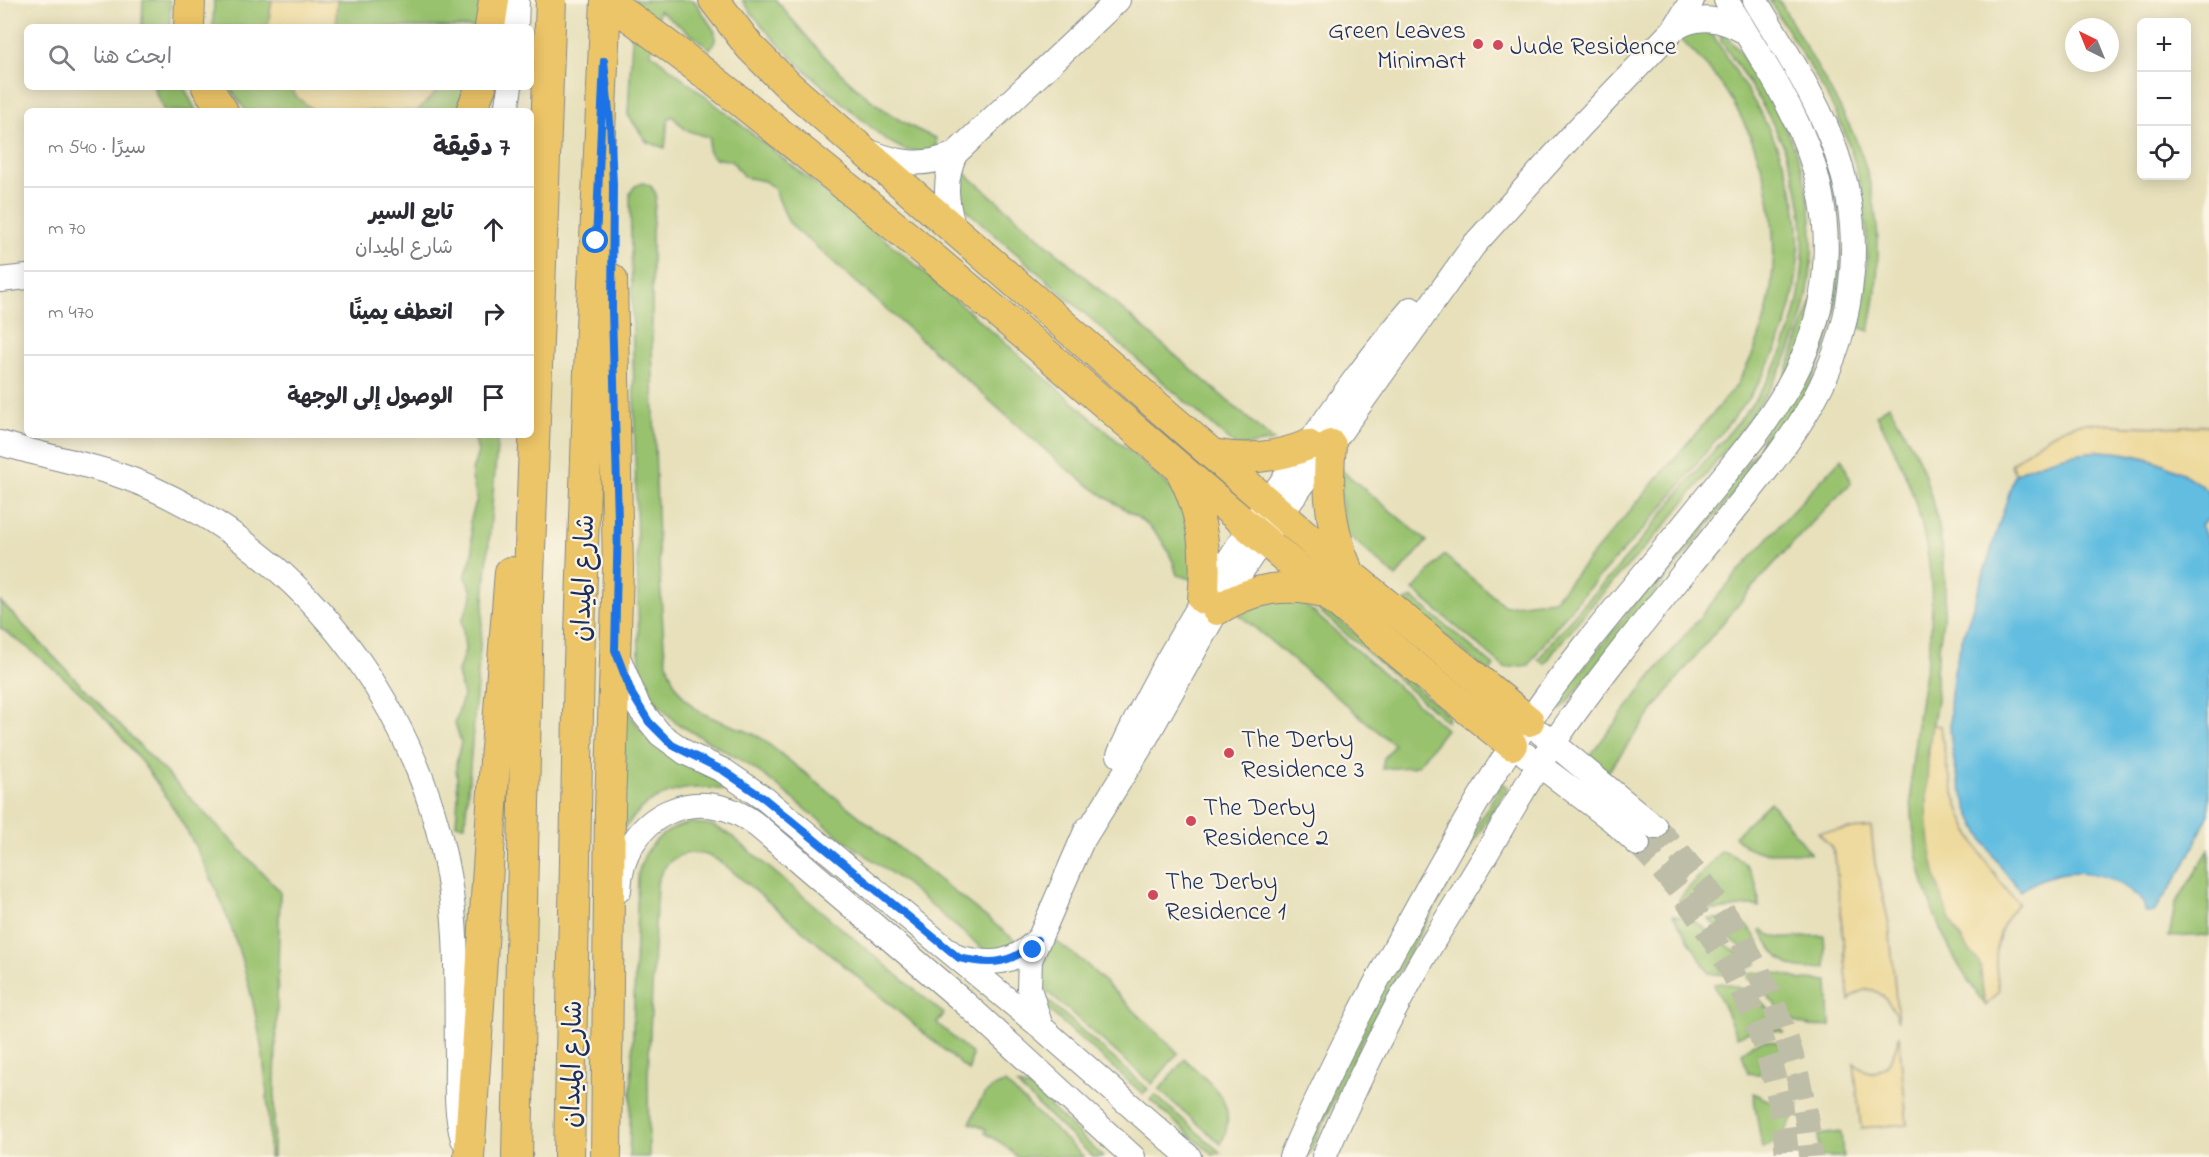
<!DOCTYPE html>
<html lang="ar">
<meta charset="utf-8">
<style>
:root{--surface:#fff;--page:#f2f2f3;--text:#2b2b33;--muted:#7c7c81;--line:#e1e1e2}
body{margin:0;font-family:"Indie Flower","Playpen Sans Arabic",sans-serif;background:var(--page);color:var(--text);direction:rtl}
.controls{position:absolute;right:18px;top:18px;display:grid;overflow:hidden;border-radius:9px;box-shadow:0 3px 15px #0003}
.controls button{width:54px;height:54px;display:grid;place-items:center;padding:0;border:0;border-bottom:2px solid var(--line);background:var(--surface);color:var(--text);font:30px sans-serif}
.compass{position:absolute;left:2065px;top:18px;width:54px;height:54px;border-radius:50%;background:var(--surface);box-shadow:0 3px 15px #0003;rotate:317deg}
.stop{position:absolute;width:18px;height:18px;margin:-14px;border:4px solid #1a73e8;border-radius:50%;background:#fff}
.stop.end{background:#1a73e8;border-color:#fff;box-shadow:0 2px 6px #0008}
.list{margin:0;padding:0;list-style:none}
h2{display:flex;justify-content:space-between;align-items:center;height:78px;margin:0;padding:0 24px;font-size:26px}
h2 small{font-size:20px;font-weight:400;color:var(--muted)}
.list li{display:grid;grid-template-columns:39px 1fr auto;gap:18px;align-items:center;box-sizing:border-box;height:84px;padding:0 24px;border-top:2px solid var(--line)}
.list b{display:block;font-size:22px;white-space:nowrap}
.list p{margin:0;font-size:20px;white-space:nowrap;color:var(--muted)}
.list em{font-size:20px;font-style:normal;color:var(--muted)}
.icon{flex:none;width:33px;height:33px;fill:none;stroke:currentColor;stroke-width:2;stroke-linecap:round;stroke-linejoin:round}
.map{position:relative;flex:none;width:2209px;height:1157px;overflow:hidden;direction:ltr}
.search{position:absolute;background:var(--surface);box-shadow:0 3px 15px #0003;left:24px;top:24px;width:510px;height:66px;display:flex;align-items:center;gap:15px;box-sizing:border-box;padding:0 21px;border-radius:9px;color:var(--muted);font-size:22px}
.panel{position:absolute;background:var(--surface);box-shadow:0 3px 15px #0003;left:24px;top:108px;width:510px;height:330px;border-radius:9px;direction:rtl}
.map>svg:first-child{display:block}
.green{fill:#99c26e;stroke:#5a7866;stroke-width:1.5}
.sand{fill:#eeda9e;stroke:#84847e;stroke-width:1.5}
.water{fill:#62bde0;stroke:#3e769f;stroke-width:1.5}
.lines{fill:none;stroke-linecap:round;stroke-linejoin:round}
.minor-tunnel{stroke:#bebda8;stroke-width:24;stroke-dasharray:24 12;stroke-linecap:butt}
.minor-casing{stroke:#81888c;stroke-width:26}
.major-casing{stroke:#81888c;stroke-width:32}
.minor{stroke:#fff;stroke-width:24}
.major{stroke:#edc569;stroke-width:30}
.route{stroke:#1a73e8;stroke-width:8}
.poi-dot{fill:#d1495b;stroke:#fcf5e5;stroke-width:2}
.labels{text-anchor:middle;stroke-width:4.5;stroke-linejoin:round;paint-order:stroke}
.poi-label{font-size:26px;fill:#1b2f5e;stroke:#fcf5e5;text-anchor:start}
.street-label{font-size:26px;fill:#1b2f5e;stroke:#fcf5e5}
</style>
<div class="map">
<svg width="2209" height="1157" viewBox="0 0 2209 1157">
<rect width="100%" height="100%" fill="#fcf5e5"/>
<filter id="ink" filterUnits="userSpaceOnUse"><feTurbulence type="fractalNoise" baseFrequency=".0167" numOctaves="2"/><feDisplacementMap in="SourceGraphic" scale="12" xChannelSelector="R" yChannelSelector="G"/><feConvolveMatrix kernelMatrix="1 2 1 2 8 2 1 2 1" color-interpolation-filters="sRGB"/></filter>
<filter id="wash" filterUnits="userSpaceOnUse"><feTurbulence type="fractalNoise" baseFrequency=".008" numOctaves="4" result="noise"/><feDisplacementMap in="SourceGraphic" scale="24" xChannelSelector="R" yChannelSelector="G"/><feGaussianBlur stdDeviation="1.35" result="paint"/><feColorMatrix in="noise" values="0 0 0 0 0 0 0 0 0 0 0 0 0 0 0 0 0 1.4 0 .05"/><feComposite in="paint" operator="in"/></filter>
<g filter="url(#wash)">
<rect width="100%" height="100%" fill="#e7e0bb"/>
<!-- green -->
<path class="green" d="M143,0h27v27h-28z
M214,0h58l-4,27h-55z
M337,0h148l-3,27h-145l-1,-11z
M634,0h60l21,32v9l-5,8 -51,-39 -8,43 252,201 264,230 17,21 13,76 -20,-6c-11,-44 -34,-54 -70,-77 -15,-10 -30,-21 -45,-33l-252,-224 -8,-5 -14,-15 -14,-33 -10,-7 -20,-4 -12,-16c-11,-3 -18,1 -24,-11l2,-12 -24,-8 -14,-14 -4,3 -3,29 -18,-6 -19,-27z
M742,0h34c44,54 94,113 160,138v16l-31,-4 -19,-10c-50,-43 -105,-85 -144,-140z
M1736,0h6c29,49 65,98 83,152 28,83 19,176 -25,252 -8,14 -19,28 -28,41l-211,265 -7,-5 205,-257 76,-211z
M1769,0h10c16,28 32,56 48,84 11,20 23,40 31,61 24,61 25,123 11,186l-9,-3c14,-74 8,-148 -25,-217 -19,-38 -44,-74 -66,-111z
M1708,27c27,45 59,89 77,139 26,72 13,153 -27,218 -15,24 -35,46 -52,68 -16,20 -31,41 -48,61 -45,50 -92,95 -129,152l-24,3 -92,-78 31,-35 61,51 49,-6 182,-214c54,-88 48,-203 -7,-290 -14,-22 -32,-41 -51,-59z
M1720,32c21,13 57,77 68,101 18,38 25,78 24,119 -3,87 -39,138 -91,204 -20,25 -39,50 -60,74 -40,44 -82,85 -116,134l-7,-4c26,-38 59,-68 89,-103 27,-31 51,-64 77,-95 20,-24 41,-46 57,-71 42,-64 53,-146 32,-219 -14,-47 -45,-90 -72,-131z
M153,87h31l12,24h-32z
M229,87h60l8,10 18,14h-69z
M441,87h33l-13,24h-44z
M958,167l316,274 -37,6 -284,-249z
M643,183l8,3 5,8 -4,38v113l6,200 6,100c3,32 18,61 49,73 16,7 32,11 48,20l260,207 -30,11 -90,-76 -57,-40 -78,-63 -25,-17 -65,-37 -19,-20 -8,-11 -8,-26 -2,-14 -9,-459 5,-7z
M1889,405l26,46 10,24 14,51 6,52v26l-9,67 1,29 -9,52v72l5,38 13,46 10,24 24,31 3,32 3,11c-52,-68 -77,-146 -75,-231 3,-31 7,-61 12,-91 3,-18 7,-37 8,-55 5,-76 -17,-149 -55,-214z
M474,435h24l-33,390 -9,-1 2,-27 -2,-33 5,-22 -6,-19 8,-27 -5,-24 7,-22 -3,-30 10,-23 -1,-8 -6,-12 8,-24 -3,-32 7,-22 -5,-21v-7l6,-19z
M1842,458l9,25c-90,89 -170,186 -243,289l-19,-15c79,-105 162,-204 253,-299z
M1339,468l88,73 -31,36 -52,-46z
M1293,594l153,135 -28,36 -6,2 -30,2 2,-11 10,-13 -159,-134z
M1413,598l81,68 -5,7 -84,-72z
M0,601l280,290 -7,266h-4c3,-210 -94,-411 -269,-529z
M1308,601l22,11 118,103 -1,7z
M624,706l17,24 10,11 87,53c-32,-11 -69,-8 -96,14 -7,6 -12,15 -19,21z
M1502,783l6,4c-76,119 -144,241 -200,370h-8l84,-176z
M1770,802l41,51 -1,1c-29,-6 -52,9 -76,-18z
M691,823l20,2 18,9 215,180 -7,9 35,31 -3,17 -243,-205c-27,-21 -58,-17 -69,17l-9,193 1,81h-20l9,-282c6,-29 24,-46 53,-52z
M2209,850v85l-40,2 6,-32z
M1721,851c28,7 38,28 38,56 -12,-3 -21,1 -33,2 -17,3 -32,-1 -47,-8v-2z
M1673,915c37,5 49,37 84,45v3c-16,10 -29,14 -48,10z
M1730,918c19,5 27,18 33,36l-22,-7 -33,-28z
M1762,929c17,17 40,5 62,7l2,31c-38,7 -47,-6 -66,-36z
M1049,936l36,27 93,90 -26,31 -118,-104z
M1766,972l16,2 20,6 26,1 2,45c-51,5 -47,-24 -83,-48l2,-4z
M1722,983c28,4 50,24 61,49l-25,-4 -21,9 -23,-53z
M1041,994l107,95 -5,5 -89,-79 -10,-12z
M1764,1040l29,5c-13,19 -19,33 -45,28l-6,-20 10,-9z
M1185,1059c26,26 56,44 36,85l-62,-54z
M1005,1083l79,74h-67l-14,-13 -18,-11 1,-4 -16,-6c8,-19 13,-35 35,-40z
M1017,1085l13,3 5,4 68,65h-10z
M1753,1093l20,10 26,1c-10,19 -13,37 -37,44z
M1155,1095l65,57 -7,3 -63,-55z
M1841,1132l2,25h-23l-2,-22z"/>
<!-- sand -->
<path class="sand" d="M272,0h65l-1,16 1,11h-69z
M289,87h152l-24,24h-102l-18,-14z
M2089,423c41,4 79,5 120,2v67c-58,-49 -128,-51 -194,-18l-4,-10c20,-16 52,-42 78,-41z
M1932,725l9,1c7,71 29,124 77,177 -23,25 -25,54 -19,87l-13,16c-5,-16 -3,-27 -6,-41 -2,-7 -12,-15 -16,-22 -6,-9 -12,-18 -16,-28 -24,-61 -25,-126 -16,-190z
M1871,827l4,36 14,60 9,98c-9,-23 -27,-46 -49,-20l-14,-145 -4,-9 -13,-15z
M1899,1035l8,89 -46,4 -7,-65c26,24 41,-5 45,-28z"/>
<!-- water -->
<path class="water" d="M2100,451c41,2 78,14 109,41v27l-8,5 8,21v269l-25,53 -30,45h-9l-1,-9c-34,-36 -83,-41 -123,-12 -52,-56 -79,-129 -69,-206 4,-33 17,-65 27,-97 12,-38 24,-76 36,-114 28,-14 54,-21 85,-23z"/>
</g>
<g filter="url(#ink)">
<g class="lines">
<!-- minor-tunnel -->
<path class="minor-tunnel" d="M1655,827c87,90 146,204 156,330
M1638,844c82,84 141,194 149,313"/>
<defs>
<path id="minor" d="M516,27l1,-27
M1675,28l17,-28
M506,111l4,-24
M870,152c30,12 55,15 85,2l163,-154
M954,229c-8,-27 -11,-48 1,-75
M0,280l27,-3
M0,443c53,16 105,23 156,47 165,76 278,241 297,420 5,48 3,97 4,145 0,28 -2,57 6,84
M618,657l21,51 21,26 26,19 38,18 41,28 276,228 148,130
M1541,733l114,94
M1119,755c50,-108 115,-207 185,-304 34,-49 68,-97 107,-142
M1526,755l86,65 26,24
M1081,843l62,-100 74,-133 33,-52 224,-313 105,-117 96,-100c25,-14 46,-10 70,4
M619,890c3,-75 81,-112 140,-63l206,176 168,154
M960,958c32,7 53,7 77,-18
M1041,1027l-12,-39 1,-28 57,-131
M1291,1157c41,-95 90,-185 140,-275 31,-55 62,-110 98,-161 51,-74 111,-141 167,-211 59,-74 117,-133 128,-231 13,-115 -43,-187 -98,-279
M1324,1157c27,-61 56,-122 89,-181 22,-39 46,-77 69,-115 24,-40 46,-82 73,-120 48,-70 103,-136 156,-202 69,-87 132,-150 141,-267 9,-109 -44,-184 -97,-272"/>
<path id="major" d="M606,0c71,50 138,104 206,159 237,190 462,397 700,586
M714,0l36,47 39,39 561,488 179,147
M189,27l1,-27
M490,27l4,-27
M207,87l16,24
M471,111l10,-24
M1331,445c-5,44 -1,85 17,126
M1212,454c34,7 64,4 96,-9
M1182,473c21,40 26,81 21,126
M1217,610c35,-22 70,-28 111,-17
M469,1157l26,-396 15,-189
M517,1157l11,-555 23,-602
M569,1157l10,-494 10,-292 17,-371
M606,1157l4,-349 8,-238 -6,-291"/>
</defs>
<!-- minor casing -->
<use href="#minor" class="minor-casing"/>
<!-- major casing -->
<use href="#major" class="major-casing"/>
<!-- minor -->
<use href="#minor" class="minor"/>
<!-- major -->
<use href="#major" class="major"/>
</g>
</g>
<g class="lines" filter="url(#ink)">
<!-- route -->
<path class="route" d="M596,241l8,-180 6,61 3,62 -1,127 6,209 -3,130 17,44 17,28 23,23 52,26 41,28 194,159c32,7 53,7 78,-18l-4,10"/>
</g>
<!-- markers -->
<g class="poi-dot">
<circle cx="1478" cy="44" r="6"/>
<circle cx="1498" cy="45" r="6"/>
<circle cx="1229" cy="753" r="6"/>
<circle cx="1191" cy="821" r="6"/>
<circle cx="1153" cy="895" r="6"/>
</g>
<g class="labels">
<!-- poi labels -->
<g class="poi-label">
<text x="1466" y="38" text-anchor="end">Green Leaves<tspan x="1466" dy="30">Minimart</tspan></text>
<text x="1510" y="54">Jude Residence</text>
<text x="1241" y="747">The Derby<tspan x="1241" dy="30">Residence 3</tspan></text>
<text x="1203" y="815">The Derby<tspan x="1203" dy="30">Residence 2</tspan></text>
<text x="1165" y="889">The Derby<tspan x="1165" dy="30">Residence 1</tspan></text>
</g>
<!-- street labels -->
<g class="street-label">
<text transform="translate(582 578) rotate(-88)" y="9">شارع الميدان</text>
<text transform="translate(571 1064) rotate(-89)" y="9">شارع الميدان</text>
</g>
</g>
</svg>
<div class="controls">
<button>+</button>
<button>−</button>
<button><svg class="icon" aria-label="locate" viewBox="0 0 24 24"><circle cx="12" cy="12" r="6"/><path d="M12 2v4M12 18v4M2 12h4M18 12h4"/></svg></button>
</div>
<svg class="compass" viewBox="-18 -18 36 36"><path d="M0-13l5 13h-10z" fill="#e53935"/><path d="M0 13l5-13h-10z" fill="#7c7c81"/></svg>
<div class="stop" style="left:596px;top:241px"></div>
<div class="stop end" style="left:1033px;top:950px"></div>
<div class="search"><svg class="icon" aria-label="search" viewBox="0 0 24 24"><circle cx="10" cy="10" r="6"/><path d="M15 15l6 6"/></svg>ابحث هنا</div>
<section class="panel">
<h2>7 دقيقة<small>سيرًا · 540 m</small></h2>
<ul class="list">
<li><svg class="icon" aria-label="ahead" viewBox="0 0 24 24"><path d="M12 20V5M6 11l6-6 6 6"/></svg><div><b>تابع السير</b><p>شارع الميدان</p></div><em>70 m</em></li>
<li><svg class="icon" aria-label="right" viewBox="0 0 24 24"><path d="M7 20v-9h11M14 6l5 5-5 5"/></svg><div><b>انعطف يمينًا</b></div><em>470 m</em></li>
<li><svg class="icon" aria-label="arrive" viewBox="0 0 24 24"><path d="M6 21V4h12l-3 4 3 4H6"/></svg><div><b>الوصول إلى الوجهة</b></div></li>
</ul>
</section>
</div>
